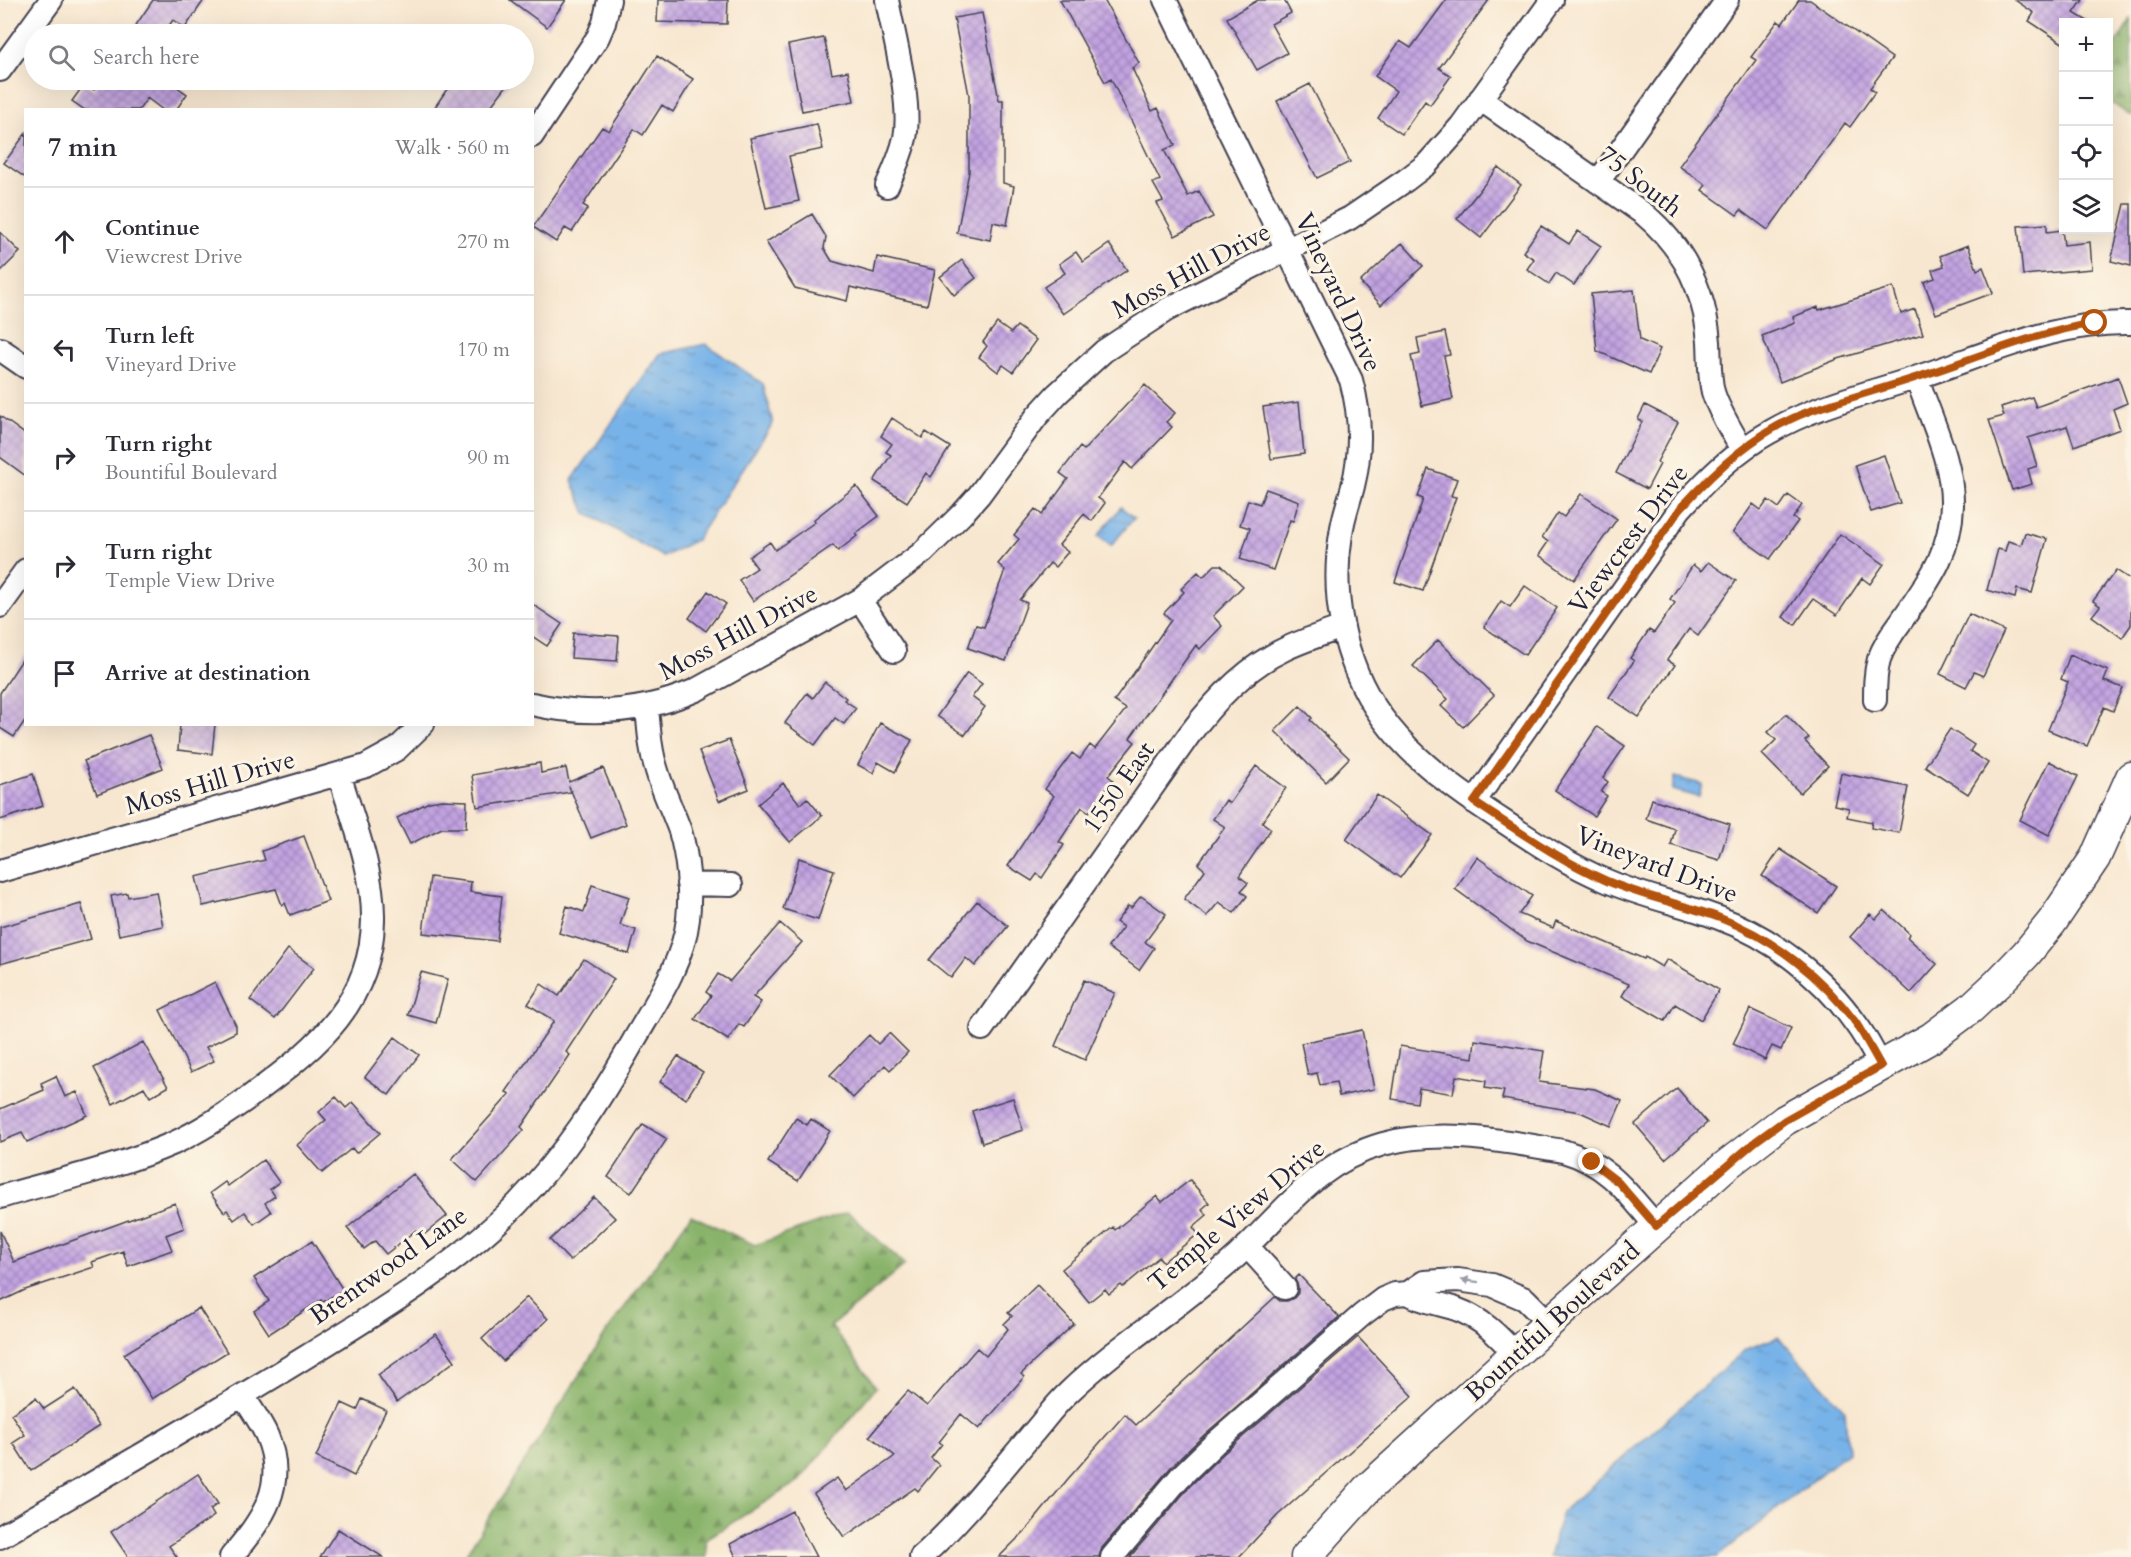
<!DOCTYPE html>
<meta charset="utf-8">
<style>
:root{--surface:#fff;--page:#f7f7f7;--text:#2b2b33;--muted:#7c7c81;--line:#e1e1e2}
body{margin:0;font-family:Cardo,serif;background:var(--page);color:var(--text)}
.controls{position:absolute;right:18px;top:18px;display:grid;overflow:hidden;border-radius:0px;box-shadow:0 6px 24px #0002}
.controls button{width:54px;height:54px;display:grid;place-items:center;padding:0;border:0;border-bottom:2px solid var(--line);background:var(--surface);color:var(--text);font:30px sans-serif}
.stop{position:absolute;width:18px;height:18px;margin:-14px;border:4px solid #b45309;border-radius:50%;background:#fff}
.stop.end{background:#b45309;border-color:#fff;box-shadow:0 2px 6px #0008}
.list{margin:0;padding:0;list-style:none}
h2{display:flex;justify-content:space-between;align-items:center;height:78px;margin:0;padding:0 24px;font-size:26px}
h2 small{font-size:20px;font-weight:400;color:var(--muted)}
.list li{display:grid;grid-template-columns:39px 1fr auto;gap:18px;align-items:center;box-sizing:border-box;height:108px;padding:0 24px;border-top:2px solid var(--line)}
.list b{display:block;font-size:22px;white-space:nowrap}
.list p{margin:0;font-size:20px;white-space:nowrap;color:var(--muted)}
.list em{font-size:20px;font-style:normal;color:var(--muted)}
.icon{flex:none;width:33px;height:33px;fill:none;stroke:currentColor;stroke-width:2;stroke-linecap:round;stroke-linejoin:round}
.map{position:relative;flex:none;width:2131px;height:1557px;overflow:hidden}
.search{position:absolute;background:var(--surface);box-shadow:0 6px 24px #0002;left:24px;top:24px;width:510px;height:66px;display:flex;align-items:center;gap:15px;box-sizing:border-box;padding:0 21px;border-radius:33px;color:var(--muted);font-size:22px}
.panel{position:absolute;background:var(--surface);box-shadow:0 6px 24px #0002;left:24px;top:108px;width:510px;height:618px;border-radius:0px}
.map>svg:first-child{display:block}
.forest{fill:url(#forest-firs);stroke:#566a53;stroke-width:1.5}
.water{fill:url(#water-ripples);stroke:#4c6a92;stroke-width:1.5}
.building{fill:url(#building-cross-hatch)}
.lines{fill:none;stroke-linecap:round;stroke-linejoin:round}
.minor-casing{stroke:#424051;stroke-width:26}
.major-casing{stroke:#424051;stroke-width:33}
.minor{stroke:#fff;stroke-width:22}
.major{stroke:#fff;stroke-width:30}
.oneway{fill:#9c9ca7}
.route{stroke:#b45309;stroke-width:8}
.labels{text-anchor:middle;stroke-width:6;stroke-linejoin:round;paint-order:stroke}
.street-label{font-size:26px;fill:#22223b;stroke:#fcf5e5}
</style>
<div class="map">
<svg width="2131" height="1557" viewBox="0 0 2131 1557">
<defs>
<pattern id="forest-firs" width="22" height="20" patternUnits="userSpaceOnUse" patternTransform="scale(1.5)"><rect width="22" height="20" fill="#89b36b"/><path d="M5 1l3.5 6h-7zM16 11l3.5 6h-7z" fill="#709159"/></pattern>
<pattern id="water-ripples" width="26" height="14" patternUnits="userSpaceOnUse" patternTransform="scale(1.5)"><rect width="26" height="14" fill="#77b2e8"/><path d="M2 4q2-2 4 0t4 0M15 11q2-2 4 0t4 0" fill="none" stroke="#6190bd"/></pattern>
<pattern id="building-cross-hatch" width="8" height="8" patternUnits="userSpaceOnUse" patternTransform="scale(1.5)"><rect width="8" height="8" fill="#c2a3e1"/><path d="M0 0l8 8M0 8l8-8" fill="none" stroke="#9d84b8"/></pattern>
</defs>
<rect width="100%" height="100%" fill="#fcf5e5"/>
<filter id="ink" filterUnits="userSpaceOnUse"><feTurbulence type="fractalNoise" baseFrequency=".0167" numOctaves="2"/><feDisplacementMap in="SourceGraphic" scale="12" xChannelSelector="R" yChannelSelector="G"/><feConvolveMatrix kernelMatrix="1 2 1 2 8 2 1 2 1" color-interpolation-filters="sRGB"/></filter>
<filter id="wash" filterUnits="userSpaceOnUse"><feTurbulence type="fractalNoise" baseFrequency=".008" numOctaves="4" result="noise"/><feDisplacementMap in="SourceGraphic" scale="24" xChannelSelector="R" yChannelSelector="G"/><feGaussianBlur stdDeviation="1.35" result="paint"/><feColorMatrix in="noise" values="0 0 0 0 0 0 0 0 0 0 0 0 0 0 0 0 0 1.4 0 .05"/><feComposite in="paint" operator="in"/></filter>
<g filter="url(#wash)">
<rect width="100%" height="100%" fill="#f8e7d0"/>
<!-- forest -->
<path class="forest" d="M2131,19v97l-22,-15v-46z
M848,1212l57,53 -74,61 45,61 -77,94 -93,58 1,18h-243l142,-224 85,-118 64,30z"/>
<!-- water -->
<path class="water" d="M706,344l57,40 10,39 -77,117 -33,17 -77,-44 -14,-33 88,-126z
M1121,507l13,11 -23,28 -13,-10z
M1675,777l27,7 -3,13 -27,-7z
M1778,1337l67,73 3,42 -131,105h-168l13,-45 183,-162z"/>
<g id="blocks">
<!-- building -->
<path class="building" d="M153,0h51l-19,28 -12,-8 -10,14h-13l-14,-9z
M510,0h56l-19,27z
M658,0h70l-1,24 -70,-2z
M1060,0h44l35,63 -7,5 20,43 6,-3 17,37 -11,5 24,46 11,-5 14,26 -38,19 -18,-33 6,-2 -10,-18 7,-3 -49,-101 -6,3z
M1258,0h26l7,13 -20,11 16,29 -30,17 -30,-52z
M1446,0h43l-50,68 12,8 -21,29 -5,-4 -23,33 -24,-16 18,-27 -21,-15 25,-35 11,7z
M1799,0h11l82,58 -22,30 5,4 -25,35 -5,-4 -77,107 -27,-20 -4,5 -35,-25 4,-5 -27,-19 77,-106 -5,-3 27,-36 4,3z
M2015,0h68l-9,13 15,9h-25v22l-35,-23 5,-8z
M982,13l17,87h4v83l11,3 -7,39 -14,-3 -3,18 -33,-7 12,-61v-77l-15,-77z
M824,38l8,36 16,-3 6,30 -52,10 -14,-66z
M657,56l36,23 -20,33 -11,-7 -19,30 -9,-6 -51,76 5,3 -16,24 -7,-4 -9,14 -23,-15 69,-100 7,4z
M101,80h66l20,14 -11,16h-13l-16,-12 -8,12h-54l-13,-9 13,-18 9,7z
M453,80h58l-23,30h-55z
M1310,84l40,78 -33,16 -40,-77z
M817,124l6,25 -34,7 10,45 -33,7 -16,-70z
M26,133v45l-22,-15z
M1498,167l23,18 -40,53 -24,-19z
M2125,204h6v62l-20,-5z
M812,214l14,23 -2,11 8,13 42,12 3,-16 58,13 -8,35 -77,-18 -3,14 -52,-13 -29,-46z
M2047,224v8l15,-2 2,15 26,-3 2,27 -69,6 -5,-49z
M1541,226l28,18 9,-13 23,15 -27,39 -18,-12 -7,11 -22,-15 7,-10 -11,-7z
M0,232l20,20 -20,20z
M1402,243l21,23 -42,39 -21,-23z
M1109,244l18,26 -64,44 -19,-27 21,-14 -6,-9 17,-12 7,10z
M1968,245l9,25 6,-3 10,26 -57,21 -12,-32 11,-4 -3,-8 12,-4 -4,-10z
M962,260l14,18 -22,17 -14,-18z
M1893,287l8,27 14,-5 8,25 -85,25 -58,23 -18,-46 33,-13 -2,-6 25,-10 1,3z
M1634,290l6,50 20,9 -11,25 -52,-23 -6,-57z
M997,323l14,10 6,-7 19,14 -23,32 -10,-7 -5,7 -19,-15 8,-11 -4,-4z
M1445,332l5,23 -6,1 9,43 -31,7 -11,-50 9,-2 -3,-16z
M2118,377l9,26 -14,6 7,20 -46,17 -7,-20 -39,12 9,28 -9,3 4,15 -20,6 -23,-70 15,-4 -3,-9 31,-10 4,10z
M1145,385l30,28 -9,9 6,5 -40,42 -7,-7 -27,36 7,5 -13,18 -8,-7 -25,31 9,7 -13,15 -5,-4 -30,37 7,3 -21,58 -38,-13 8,-23 8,2 21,-57 -7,-6 21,-25 -5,-4 21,-26 7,6 26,-36 -8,-6 20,-26 4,3z
M1299,402l5,52 -33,5 -8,-52z
M1645,405l33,17 -21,40 3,2 -13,25 -31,-16 26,-51 -4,-3z
M0,416l26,19v41l-26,-19z
M892,418l30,20 4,-6 24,15 -19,30 -5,-4 -19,29 -33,-21 17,-26 -5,-3 6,-8 -11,-8z
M1884,455l16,48 -29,9 -16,-47z
M1428,469l29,10 -6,17 5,1 -33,94 -28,-9 28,-83 -5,-2z
M856,486l23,30 -24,18 2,2 -19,15 -5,-6 -80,56 -14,-21 18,-12 -8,-11 21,-15 5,8 40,-28 -2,-2z
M1266,489l33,12 -6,20 -3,-1 -17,50 -33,-11 10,-31 -10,-3 8,-25 12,4z
M1581,494l36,25 -43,61 -35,-25 9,-13 -6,-5 16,-24 6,4z
M1788,495l14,10 -9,13 5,3 -28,38 -37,-27 20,-28 8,6 7,-10 11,8z
M2025,533l22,6 -15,54 -15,-4 -2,9 -28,-8 11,-41 7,2 3,-10 13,4z
M1840,534l44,30 -14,20 -8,-6 -25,37 -24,-16 -18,26 -12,-8z
M1708,562l28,19 -38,55 -9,-7 -22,31 8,5 -36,52 -30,-20 25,-36 -4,-3 19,-28 5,3 21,-30 -5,-4 23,-34 8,6z
M1215,565h6l22,21 -30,30 9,10 -22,23 -4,-4 -66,93 5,4 -27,34 5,4 -24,32 -7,-5 -23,35 5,3 -22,33 -5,-4 -5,7 -24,-15 46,-70 -9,-7 27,-36 8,6 10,-14 5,4 31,-40 -12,-8 57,-81 -7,-7 20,-21 -3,-3 17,-17 5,5z
M2116,570l15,10v45l-9,13 -30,-22 8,-10 -7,-5z
M1525,586l32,22 -32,47 -41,-28 17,-26 9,6z
M708,591l18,13 -20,27 -17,-13z
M532,604l30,20 -15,22 -15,-10z
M1969,614l35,17 -21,45 -9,-4 -8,15 -26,-13z
M573,633l46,3 -2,25 -46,-3z
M1438,640l56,55 -31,32 -22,-21 7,-7 -35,-33z
M26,654v65l-12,18 -14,-9v-35z
M2070,655l38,16 -4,10 19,7 -10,23 -9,-4 -17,39 -39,-16 20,-48 -7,-3z
M967,673l15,11 -10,13 13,10 -20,28 -28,-19z
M825,682l21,16 -2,2 12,8 -12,16 -9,-6 -20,27 -30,-22 22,-30 6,5z
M1300,706l12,12 -2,2 39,38 -23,24 -51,-51z
M1786,714l23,24 -4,3 23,25 -28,27 -38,-39 14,-14 -8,-8z
M880,723l32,17 -17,32 -17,-10 -5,11 -15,-8z
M180,724h35l-3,30 -34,-4z
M1597,727l28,19 -22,32 5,4 -7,10 6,4 -13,20 -39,-26z
M1950,729l24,16 -4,6 18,12 -20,31 -43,-28z
M149,735l14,33 -66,26 -13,-33z
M729,740l20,49 -30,12 -20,-50z
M2049,761l29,15 -29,59 -29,-15z
M540,763l1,10 25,-5 3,14 34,-14 23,56 -35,14 -22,-52 2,6 -94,15 -5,-32z
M1256,766l30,22 -24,34 9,7 -32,47 9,7 -7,8 6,5 -13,17 -15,-11 -12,14 -23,-17 21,-29 -7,-6 27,-37 -12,-8 13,-19 4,3z
M1841,773l67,14 -9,46 -28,-5 1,-6 -25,-5 2,-9 -15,-3z
M33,774l10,32 -43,14v-35z
M783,783l17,21 7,-6 15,18 -32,26 -32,-38z
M1377,795l55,40 -32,43 -54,-39z
M1652,799l78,25 -11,36 -48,-15 4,-16 -29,-10z
M442,800l25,1 -1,27h-24l-32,16 -13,-26 32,-16z
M304,836l24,65 -38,14 -5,-12 -3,2 -6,-16 -73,17 -7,-29 69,-17 -3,-9z
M1780,849l56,37 -18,27 -56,-37z
M1477,857l55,39 -13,18 34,14 3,-7 88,38 1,-2 17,10 5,-8 52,31 -18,30 -26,-16 -10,17 -43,-25 7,-12 -102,-43 -72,-52z
M799,858l35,12 -16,50 -35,-11z
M430,877l41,5 -1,10 32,4 -5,45 -74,-8z
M592,885l37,12 -9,28 16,5 -7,24 -70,-21 8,-27 17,6z
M156,892l7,34 -44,9 -8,-39 16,-3 1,4z
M1141,896l25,18 -21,28 9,6 -15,22 -31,-23 15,-20 -7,-5 12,-16 3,2z
M977,901l31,25 -33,40 -9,-8 -15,20 -22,-18z
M81,904l10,35 -91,25v-37z
M1884,910l26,24 -3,3 30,27 -26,29 -61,-56 20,-23 6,5z
M780,923l22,19 -49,55 8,5 -17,25 -5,-3 -11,16 -33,-21 16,-23 -5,-4 12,-18 12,7z
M288,949l26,19 -39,51 -25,-19z
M584,959l30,20 -48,73 4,3 -49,72 3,3 -47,52 -25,-23 58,-65 -4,-2 48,-71 -26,-17 13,-20 18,12z
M421,972l27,7 -12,44 -28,-8z
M1084,980l31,13 -30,67 -30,-14z
M215,982l21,44v6l-30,15 8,14 -23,11 -31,-62z
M1750,1009l41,19 -10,22 -9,-4 -7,14 -32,-16z
M1362,1030l12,59 -35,7 -3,-14 -16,3 -3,-12 -9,2 -7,-32z
M889,1033l19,19 -18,18 -5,-5 -32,33 -23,-23 39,-40 9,9z
M395,1037l24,18 -30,40 -24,-18z
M1475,1040l69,11 -5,31 56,7 27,12 -11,25 -31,-14 -78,-13 2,-8 -19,-3 1,-7 -30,-5 -3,18 -34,-6 -2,15 -25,-4 8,-53 73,12z
M143,1042l25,45 -18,10 -6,-10 -31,17 -19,-36z
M678,1056l25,16 -17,27 -26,-17z
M56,1076l9,21 12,-5 10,23 -60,27 -5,-9 -22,9v-33l44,-19 -3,-7z
M1677,1088l30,35 -42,36 -30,-35z
M336,1097l10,11 7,-6 27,31 -24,20 -4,-5 -30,25 -25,-28 29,-25 -7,-8z
M1013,1098l10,32 -41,13 -10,-32z
M796,1118l11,7 4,-6 19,12 -32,50 -30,-19z
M643,1124l24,15 -36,54 -23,-16z
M263,1160l16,22 -9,7 5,7 -10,7 6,9 -17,12 -9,-12 -11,8 -7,-10 -3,2 -14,-19 15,-11 3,4z
M413,1174l34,42 -26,21 -5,-7 -30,24 -11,-13 -11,8 -17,-21z
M1190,1180l19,23 -7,6 5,6 -14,12 5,7 -35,28 -4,-5 -36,30 -2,-2 -12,9 -4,-5 -16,13 -27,-33 51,-42 2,3 42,-34 5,6z
M594,1197l21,21 -45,43 -20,-21z
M175,1203l9,25 -18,7 6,15 -44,16 -5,-15 -31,11 2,5 -69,23 -25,12v-71l14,31z
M312,1241l31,49 -20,12 -2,-2 -52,34 -15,-23 15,-10 -15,-23z
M1299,1275l40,42 -134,117 -34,33 -69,81 -3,9h-100l28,-28 40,-49 58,-66 11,11 139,-128 5,4h7l7,-3 4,-5v-7l-3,-7z
M1037,1285l37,39 -53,50 3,3 -45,52 -18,-15 -22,28 3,2 -11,14 8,7 -21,26 -3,-3 -71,49 -30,-43 23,-16 9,13 49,-35 -25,-20 15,-19 23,-26 19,15 50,-58 9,8 22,-27 -4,-5 8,-8 -4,-3z
M527,1297l21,22 -45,42 -21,-22z
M199,1308l28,44 -75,47 -28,-45z
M436,1334l19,27 -58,41 -19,-27z
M1358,1337l55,59 -135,119 -39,42h-109l60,-71 33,-32z
M75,1389l24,37 -68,45 -18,-28 12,-8 -14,-21 25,-16 8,11z
M362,1399l24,11 -32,66 -38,-19 26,-54 15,7z
M198,1474l20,30 -8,5 4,7 -45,30 8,11h-49l-17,-25z
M792,1511l24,46h-80l-6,-13z
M338,1529l45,28h-63z"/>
</g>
</g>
<g filter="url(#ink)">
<use href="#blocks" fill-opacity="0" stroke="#424051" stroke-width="1.5"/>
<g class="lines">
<defs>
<path id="minor" d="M1165,0l186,380c10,36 11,70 2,106 -4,16 -10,31 -12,48 -8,47 -2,95 16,139 28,68 89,111 149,150 33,22 65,43 101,58 37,16 75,23 112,37 53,19 105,60 137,106 10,13 17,28 25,42
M0,70l51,-70
M1480,99l164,115c39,33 61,76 65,128 1,16 0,34 4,50 6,20 19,39 29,58
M532,136l66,-99 6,-14 5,-23
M1598,182l129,-182
M887,186c7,-15 14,-31 18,-48 7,-35 -11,-101 -18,-138
M0,349l26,18
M860,600l34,51
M0,606l26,-36
M1875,700c0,-14 0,-27 4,-41 5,-14 14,-27 23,-39 26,-38 49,-67 50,-115 1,-44 -22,-87 -35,-127
M532,704c57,13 111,9 164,-14l164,-90 62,-47 40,-39 17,-19 58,-79 20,-22 47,-43 64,-42 182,-91 56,-38 21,-16 34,-38 91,-126
M1474,802l206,-293c27,-30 54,-57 90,-77 44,-26 96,-38 145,-54 71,-23 140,-57 216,-55
M0,871l366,-105 31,-17 26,-25
M688,884l43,1
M982,1029l207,-294c26,-35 57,-68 96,-86 19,-9 38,-15 58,-22
M0,1197c58,-17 119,-30 174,-54 30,-14 58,-33 85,-53 59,-44 113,-89 114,-170 1,-48 -20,-100 -34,-146
M1247,1246l38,42
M1408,1293c15,9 31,10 48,16 25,9 42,26 59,45
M0,1537c103,-60 207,-119 309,-182 73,-45 148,-90 208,-151 50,-52 81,-101 116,-162 22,-38 50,-79 55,-123 3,-28 0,-61 -8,-88 -7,-20 -17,-39 -23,-60 -7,-21 -8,-42 -10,-64
M231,1557c31,-37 57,-71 36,-121 -6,-14 -16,-27 -24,-40
M921,1557c42,-37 76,-82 112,-124 12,-14 23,-29 36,-41 52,-50 116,-88 169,-137 48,-45 78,-92 145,-111 58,-16 121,-3 180,7 45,13 64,41 93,75
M1112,1557l68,-80 34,-33 148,-129 21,-16 12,-5 13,-1 16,-11 34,-2 34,5 33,14 24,24"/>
<path id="major" d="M1306,1557l61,-68 182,-166 175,-156 61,-47 146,-82 39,-29 28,-26 28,-29 26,-32 43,-64 36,-81"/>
</defs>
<!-- minor casing -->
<use href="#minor" class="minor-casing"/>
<!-- major casing -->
<use href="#major" class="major-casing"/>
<!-- minor -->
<use href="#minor" class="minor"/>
<!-- major -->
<use href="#major" class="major"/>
</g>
<!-- one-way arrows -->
<defs><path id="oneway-solid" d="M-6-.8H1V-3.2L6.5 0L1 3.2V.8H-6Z" transform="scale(1.5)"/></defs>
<use class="oneway" href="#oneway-solid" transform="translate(1470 1281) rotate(-173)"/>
</g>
<g class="lines" filter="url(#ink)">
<!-- route -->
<path class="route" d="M1592,1162l26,20 38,44 100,-85 29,-21 96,-54c-8,-14 -16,-29 -25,-43 -34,-46 -83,-85 -136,-105 -37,-14 -76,-21 -113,-37 -48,-21 -90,-51 -133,-79l206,-293c36,-40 78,-79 130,-98 41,-14 82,-25 123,-39 53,-18 106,-40 162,-49"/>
</g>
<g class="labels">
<!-- street labels -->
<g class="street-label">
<text transform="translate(1641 181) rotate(38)" y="9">75 South</text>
<text transform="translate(1191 270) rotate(-28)" y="9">Moss Hill Drive</text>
<text transform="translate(1339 292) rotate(65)" y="9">Vineyard Drive</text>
<text transform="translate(1628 539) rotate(-53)" y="9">Viewcrest Drive</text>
<text transform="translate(738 632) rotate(-28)" y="9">Moss Hill Drive</text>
<text transform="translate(210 782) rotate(-16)" y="9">Moss Hill Drive</text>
<text transform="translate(1118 787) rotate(-55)" y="9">1550 East</text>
<text transform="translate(1657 864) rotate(21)" y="9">Vineyard Drive</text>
<text transform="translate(1236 1215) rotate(-40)" y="9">Temple View Drive</text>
<text transform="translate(388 1265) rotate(-35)" y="9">Brentwood Lane</text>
<text transform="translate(1552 1321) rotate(-42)" y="9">Bountiful Boulevard</text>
</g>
</g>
</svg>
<div class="controls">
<button>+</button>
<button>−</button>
<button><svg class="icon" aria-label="locate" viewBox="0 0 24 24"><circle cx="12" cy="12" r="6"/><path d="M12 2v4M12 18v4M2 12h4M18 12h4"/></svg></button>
<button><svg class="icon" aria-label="layers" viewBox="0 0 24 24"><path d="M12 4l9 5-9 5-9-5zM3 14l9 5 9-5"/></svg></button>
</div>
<div class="stop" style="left:2095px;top:323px"></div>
<div class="stop end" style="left:1592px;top:1162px"></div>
<div class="search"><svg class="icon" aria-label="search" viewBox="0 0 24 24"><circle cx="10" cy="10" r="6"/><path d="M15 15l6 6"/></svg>Search here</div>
<section class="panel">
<h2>7 min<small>Walk · 560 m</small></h2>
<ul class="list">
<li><svg class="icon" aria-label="ahead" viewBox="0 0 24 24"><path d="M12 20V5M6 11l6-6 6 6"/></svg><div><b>Continue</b><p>Viewcrest Drive</p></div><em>270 m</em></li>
<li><svg class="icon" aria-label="left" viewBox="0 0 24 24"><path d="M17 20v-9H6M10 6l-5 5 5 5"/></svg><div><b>Turn left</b><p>Vineyard Drive</p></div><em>170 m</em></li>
<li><svg class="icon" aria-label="right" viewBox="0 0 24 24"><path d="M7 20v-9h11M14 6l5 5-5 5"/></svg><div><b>Turn right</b><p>Bountiful Boulevard</p></div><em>90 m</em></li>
<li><svg class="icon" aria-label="right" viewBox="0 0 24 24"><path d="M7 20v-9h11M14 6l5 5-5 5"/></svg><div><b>Turn right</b><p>Temple View Drive</p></div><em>30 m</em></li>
<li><svg class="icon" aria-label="arrive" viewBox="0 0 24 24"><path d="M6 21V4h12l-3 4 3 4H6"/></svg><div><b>Arrive at destination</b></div></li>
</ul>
</section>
</div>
